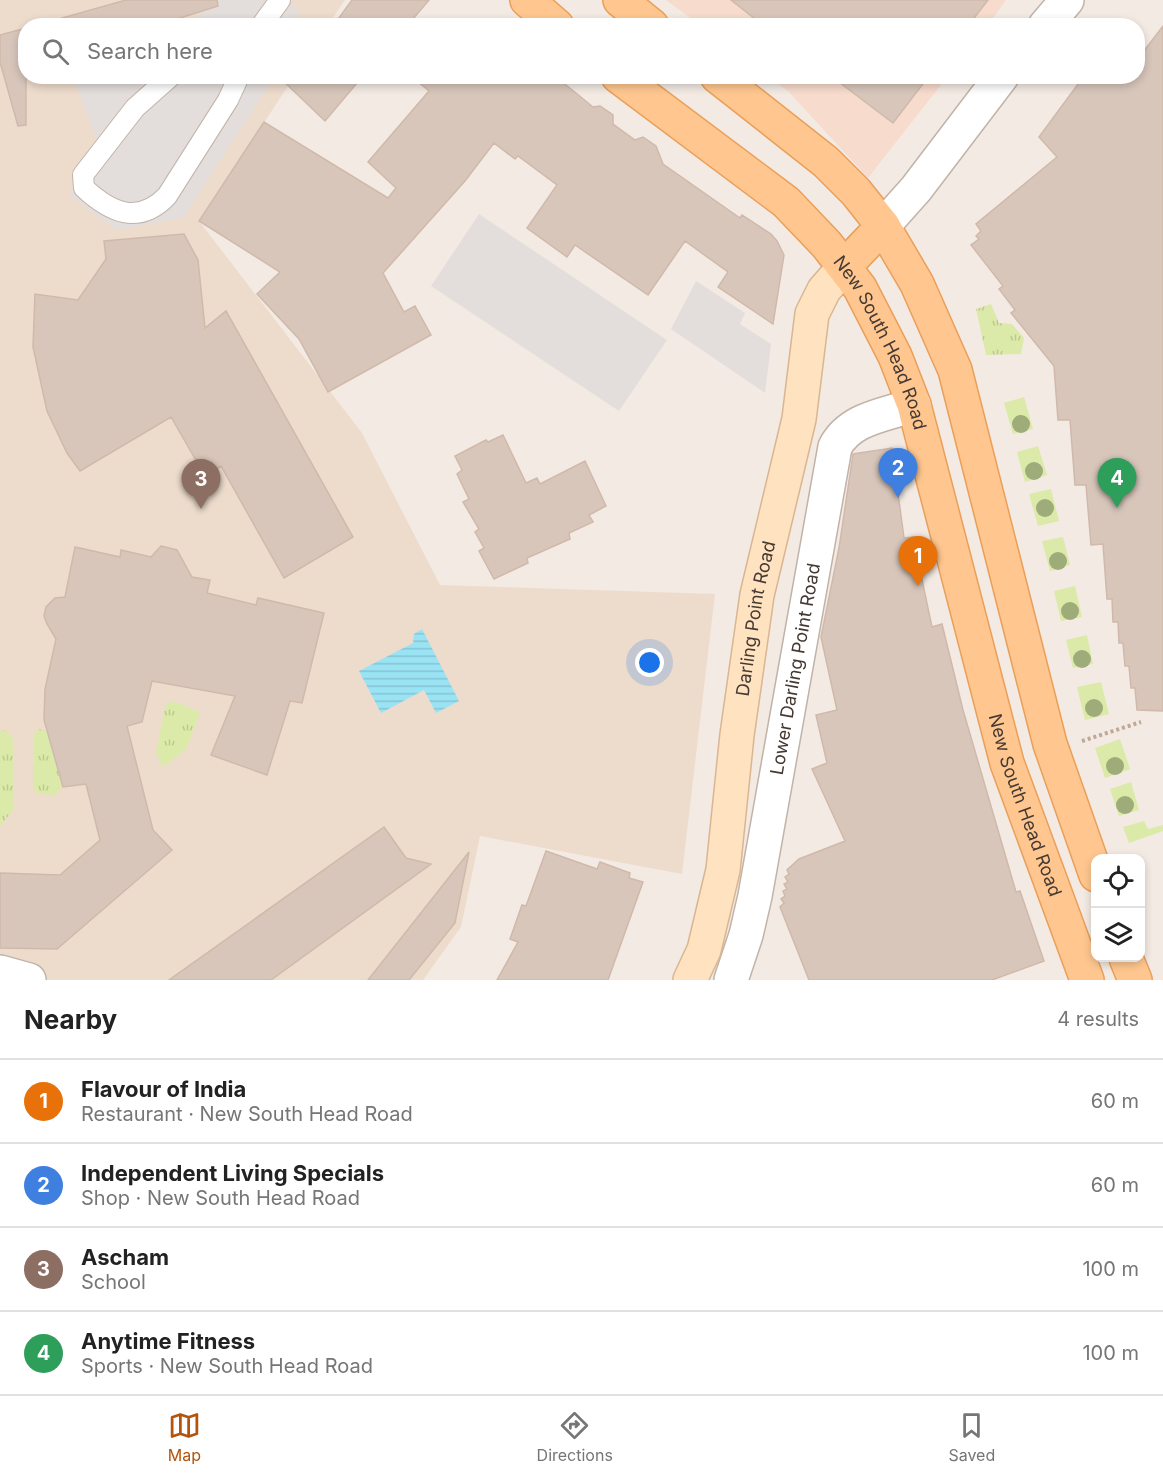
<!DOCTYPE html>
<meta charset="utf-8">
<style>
:root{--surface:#fff;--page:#f2f2f2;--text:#222;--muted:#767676;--line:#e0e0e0;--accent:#b45309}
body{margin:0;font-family:Inter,sans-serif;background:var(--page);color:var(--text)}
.controls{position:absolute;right:18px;bottom:18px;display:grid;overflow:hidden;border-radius:12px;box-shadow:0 3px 9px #0003}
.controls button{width:54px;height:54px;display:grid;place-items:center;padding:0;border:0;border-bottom:2px solid var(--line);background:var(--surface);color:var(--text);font:30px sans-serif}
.you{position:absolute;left:650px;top:663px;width:21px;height:21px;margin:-15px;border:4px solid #fff;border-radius:50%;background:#1a73e8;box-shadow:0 0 0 9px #1a73e833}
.badge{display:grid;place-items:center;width:39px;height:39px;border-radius:50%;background:var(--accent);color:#fff;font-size:20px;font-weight:700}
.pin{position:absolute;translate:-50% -50px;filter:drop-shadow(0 2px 3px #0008)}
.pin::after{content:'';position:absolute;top:32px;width:21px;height:18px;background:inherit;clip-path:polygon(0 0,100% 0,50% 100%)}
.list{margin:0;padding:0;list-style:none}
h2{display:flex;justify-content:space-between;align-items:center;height:78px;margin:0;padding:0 24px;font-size:26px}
h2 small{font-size:20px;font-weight:400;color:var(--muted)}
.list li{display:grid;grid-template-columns:39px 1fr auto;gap:18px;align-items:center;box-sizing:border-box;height:84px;padding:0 24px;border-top:2px solid var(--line)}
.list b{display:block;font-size:22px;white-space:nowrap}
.list p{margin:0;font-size:20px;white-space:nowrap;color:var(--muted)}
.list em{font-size:20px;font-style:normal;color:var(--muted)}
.icon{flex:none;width:33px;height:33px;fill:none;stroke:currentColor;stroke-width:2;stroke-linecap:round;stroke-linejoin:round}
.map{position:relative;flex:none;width:1163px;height:980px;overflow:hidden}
.search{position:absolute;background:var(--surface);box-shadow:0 3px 9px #0003;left:18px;right:18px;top:18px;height:66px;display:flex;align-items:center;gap:15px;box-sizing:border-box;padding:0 21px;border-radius:24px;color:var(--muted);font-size:22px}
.sheet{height:414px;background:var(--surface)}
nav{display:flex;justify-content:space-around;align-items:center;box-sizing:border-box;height:84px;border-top:2px solid var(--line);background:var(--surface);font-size:16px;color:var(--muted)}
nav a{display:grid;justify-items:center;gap:3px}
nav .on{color:var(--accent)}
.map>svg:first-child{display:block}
.commercial{fill:#f7dbcc}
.education{fill:#eddccc}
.grass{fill:url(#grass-tufts)}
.garden{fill:#dbeaa8}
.parking{fill:#e3dedc}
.water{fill:url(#water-rules)}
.building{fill:#d8c6bb;stroke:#d0b9aa;stroke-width:1.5}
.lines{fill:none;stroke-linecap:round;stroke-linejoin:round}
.lane-casing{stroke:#c1b3a8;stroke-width:22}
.street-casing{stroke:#c1b3a8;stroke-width:36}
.secondary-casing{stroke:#d9b691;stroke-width:36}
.primary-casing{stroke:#ea9f59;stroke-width:36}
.path{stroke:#c1a895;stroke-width:4;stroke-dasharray:3 3;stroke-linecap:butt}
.lane{stroke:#fff;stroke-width:20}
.street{stroke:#fff;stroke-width:33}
.secondary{stroke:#ffe2c0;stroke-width:33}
.primary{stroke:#ffc78f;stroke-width:33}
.tree{fill:#9dac79}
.labels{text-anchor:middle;stroke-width:6;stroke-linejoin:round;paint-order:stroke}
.street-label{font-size:18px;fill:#453a33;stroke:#fff}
</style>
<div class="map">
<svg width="1163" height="980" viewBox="0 0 1163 980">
<defs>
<pattern id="grass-tufts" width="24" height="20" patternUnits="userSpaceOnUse" patternTransform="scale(1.5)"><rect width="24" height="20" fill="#dbeaa8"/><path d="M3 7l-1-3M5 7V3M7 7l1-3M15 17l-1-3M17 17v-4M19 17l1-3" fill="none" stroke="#bdc991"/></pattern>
<pattern id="water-rules" width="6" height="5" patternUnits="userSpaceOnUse" patternTransform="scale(1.5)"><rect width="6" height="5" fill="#9ae3f4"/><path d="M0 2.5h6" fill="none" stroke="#86c4d2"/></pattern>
</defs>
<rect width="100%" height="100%" fill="#f3eae3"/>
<!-- commercial -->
<path class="commercial" d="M666,0h340l-19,26 -287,-1z
M768,77h179l-79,101 -80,-87z"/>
<!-- education -->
<path class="education" d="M0,0h345l-17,25 -302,1v50l268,1 -95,144 163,212 78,152 275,9 -33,280 -202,-38 -19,91 -38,53h-423z"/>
<!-- grass -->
<path class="grass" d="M991,304l8,19 13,1 12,14 -3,16 -35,1 -10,-46z
M173,701l27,11 -13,36 -24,19 -7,-14 9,-47z
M39,729l8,3 15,55 -7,8 -18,-1 -4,-6 1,-54z
M6,730l7,8 1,71 -14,17v-95z"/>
<!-- garden -->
<path class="garden" d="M1024,397l9,32 -20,5 -9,-31z
M1038,446l9,29 -22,7 -8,-30z
M1051,489l8,32 -21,5 -9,-32z
M1063,537l7,28 -20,6 -8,-30z
M1075,586l7,31 -21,4 -7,-30z
M1087,635l6,29 -20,4 -7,-28z
M1101,682l8,32 -24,6 -8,-33z
M1120,739l10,30 -25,9 -10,-30z
M1131,782l8,28 -20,6 -9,-27z
M1144,821l4,8 15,-4v6l-34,12 -6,-16z"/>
<!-- parking -->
<path class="parking" d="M215,0h73l11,10 -2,15 -111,1z
M73,77l3,-1 198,1 -91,141 -67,12 -46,-34 11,-29 17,-25z
M479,214l188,126 -48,71 -188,-125z
M696,281l49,32 -5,11 31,20 -6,49 -94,-64z"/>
<!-- water -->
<path class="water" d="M422,629l37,72 -23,12 -12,-23 -43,23 -22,-42 54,-28 1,-9z"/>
<!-- building -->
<path class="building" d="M126,0h91l1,6 -63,20h-92l-1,-8z
M352,0h77l-22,26h-74z
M731,0h257l-20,26h-204z
M1163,26v685l-26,-1 -2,-22h-4l-2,-22h-4l-2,-23h-4l-1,-21h-5l-1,-23h-5l-4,-55 -12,1 -5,-60h-11l-5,-65h-12l-4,-54 -43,-53 4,-3 -16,-21 4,-3 -32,-41 8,-6 -3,-3 5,-5 -5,-7 81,-67 -18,-20 45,-61h53v-16z
M26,28v97l-8,1 -18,-64v-27z
M278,76h85l-38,45z
M411,76h144l38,31 7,-1 13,9v9l22,16 8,-3 13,9 7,18 77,54 2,-3 29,19 6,7 7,14 -11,69 -55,-37 10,-15 -43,-31 -37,54 -73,-50 -8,12 -40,-29 30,-43 -39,-29 -3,3 -21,-16 -29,38 -82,92 21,39 11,-6 16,29 -103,57 -29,-53 -42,-45 23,-22 -81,-51 65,-99 124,76 8,-10 -28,-26 61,-71z
M831,76h98l-36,47z
M184,234l14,26 7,68 21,-17 127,226 -69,41 -63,-112 -16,10 -34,-59 -91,54 -13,-18 -20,-42 -14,-64 2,-53 43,6 28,-41 -2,-18z
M503,435l23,48 11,-5 3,6 45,-23 21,45 -17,9 4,7 -24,11 1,6 -43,19 1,5 -34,16 -15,-28 5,-3 -9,-16 4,-3 -16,-27 6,-3 -12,-25 5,-4 -7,-14 31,-16 2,2z
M892,448l12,90 9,-1 19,90 10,-3 21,86 53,182 4,-1 24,70 -52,19h-183l-29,-73 4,-4 -3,-4 4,-3 -2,-5 4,-2 -3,-5 4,-2 -3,-5 4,-3 -2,-4 12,-11 46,-18 -33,-72 15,-6 -11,-48 21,-5 -16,-73 18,-89 14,-94z
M161,546l16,4 15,27 18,3 -3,13 49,12 2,-7 66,15 -22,90 -12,-2 -23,74 -56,-20 24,-59 -83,-15 -10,41 -15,4 26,104 19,20 -115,99 -57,-1v-75l60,2 40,-35 -14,-56 -23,3 -19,-67 1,-31 11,-50 -9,-15 -3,-8 2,-9 9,-9 10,-1 10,-50 45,10 1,-7 30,7z
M384,827l22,31 25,6 -160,116h-102z
M546,851l51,18 3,-7 30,11 -1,5 14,4 -35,98h-111l21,-38 -8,-3 12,-34 4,1z
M469,852l-14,71 -46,57h-41z"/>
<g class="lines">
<defs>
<path id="lane" d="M261,26l19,-26
M171,76l-36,32 -52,67 1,13c26,24 54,38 83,8l61,-96 11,-24"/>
<g id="street">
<path d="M1045,26l22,-26"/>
<path d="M883,226l33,-37 86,-113"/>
<path d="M0,972l29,8"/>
<path id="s1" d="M731,980l15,-45 9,-39 80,-449c15,-29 50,-32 79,-42"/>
</g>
<g id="secondary">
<path id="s2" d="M690,980l14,-30 19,-80 14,-135 20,-140 42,-176 13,-105 12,-24 21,-24"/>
</g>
<g id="primary">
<path d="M527,0l30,26"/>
<path d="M620,0l32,26"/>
<path id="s3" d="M618,76l168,126 41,43 33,43 35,68 19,49 93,358 80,217"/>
<path d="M717,76l109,86 30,30 27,34 34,58 38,86 95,374 46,131"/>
<path d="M845,266l38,-40"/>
<path d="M1126,958l9,22"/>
</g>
</defs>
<!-- lane casing -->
<use href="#lane" class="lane-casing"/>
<!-- street casing -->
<use href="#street" class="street-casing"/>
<!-- secondary casing -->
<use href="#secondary" class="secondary-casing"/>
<!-- primary casing -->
<use href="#primary" class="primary-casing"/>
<!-- path -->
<path class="path" d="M1082,741l59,-19"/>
<!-- lane -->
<use href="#lane" class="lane"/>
<!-- street -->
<use href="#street" class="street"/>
<!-- secondary -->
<use href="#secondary" class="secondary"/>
<!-- primary -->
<use href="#primary" class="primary"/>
</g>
<!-- trees -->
<g class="tree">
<circle cx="1021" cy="424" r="9"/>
<circle cx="1034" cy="471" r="9"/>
<circle cx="1045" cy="508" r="9"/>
<circle cx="1058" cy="561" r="9"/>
<circle cx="1070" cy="611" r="9"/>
<circle cx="1082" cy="659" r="9"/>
<circle cx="1094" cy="708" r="9"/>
<circle cx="1115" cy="766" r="9"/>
<circle cx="1125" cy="805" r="9"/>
</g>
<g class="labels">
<!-- street labels -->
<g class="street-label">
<text dy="6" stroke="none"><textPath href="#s3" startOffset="382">New South Head Road</textPath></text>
<text dy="6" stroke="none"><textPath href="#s2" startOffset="369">Darling Point Road</textPath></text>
<text dy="6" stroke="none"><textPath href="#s1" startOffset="318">Lower Darling Point Road</textPath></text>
<text dy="6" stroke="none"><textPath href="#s3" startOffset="868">New South Head Road</textPath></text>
</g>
</g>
</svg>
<div class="controls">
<button><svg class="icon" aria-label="locate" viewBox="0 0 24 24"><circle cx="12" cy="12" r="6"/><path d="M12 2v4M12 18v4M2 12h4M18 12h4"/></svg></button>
<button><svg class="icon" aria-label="layers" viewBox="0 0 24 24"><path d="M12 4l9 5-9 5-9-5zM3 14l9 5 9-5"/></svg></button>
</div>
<div class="you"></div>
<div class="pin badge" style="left:918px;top:586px;background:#e8710a">1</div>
<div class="pin badge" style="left:898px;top:498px;background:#3f7fe0">2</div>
<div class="pin badge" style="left:201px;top:509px;background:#8d6e63">3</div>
<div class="pin badge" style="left:1117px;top:508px;background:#2e9e5b">4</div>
<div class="search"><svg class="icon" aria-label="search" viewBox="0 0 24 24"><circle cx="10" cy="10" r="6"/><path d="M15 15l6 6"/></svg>Search here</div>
</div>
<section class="sheet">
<h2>Nearby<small>4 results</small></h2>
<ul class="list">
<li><span class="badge" style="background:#e8710a">1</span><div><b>Flavour of India</b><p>Restaurant · New South Head Road</p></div><em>60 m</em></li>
<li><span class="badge" style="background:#3f7fe0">2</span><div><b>Independent Living Specials</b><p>Shop · New South Head Road</p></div><em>60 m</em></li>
<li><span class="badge" style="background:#8d6e63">3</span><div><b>Ascham</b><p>School</p></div><em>100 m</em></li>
<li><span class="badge" style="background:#2e9e5b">4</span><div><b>Anytime Fitness</b><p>Sports · New South Head Road</p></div><em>100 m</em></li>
</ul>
</section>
<nav>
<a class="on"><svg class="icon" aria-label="map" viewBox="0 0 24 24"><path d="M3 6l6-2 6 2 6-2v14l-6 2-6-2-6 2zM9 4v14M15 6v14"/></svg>Map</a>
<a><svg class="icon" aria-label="directions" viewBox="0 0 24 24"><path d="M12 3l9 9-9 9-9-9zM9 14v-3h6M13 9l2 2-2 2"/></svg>Directions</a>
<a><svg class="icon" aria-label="saved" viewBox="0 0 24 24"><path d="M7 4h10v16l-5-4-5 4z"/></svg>Saved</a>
</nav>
